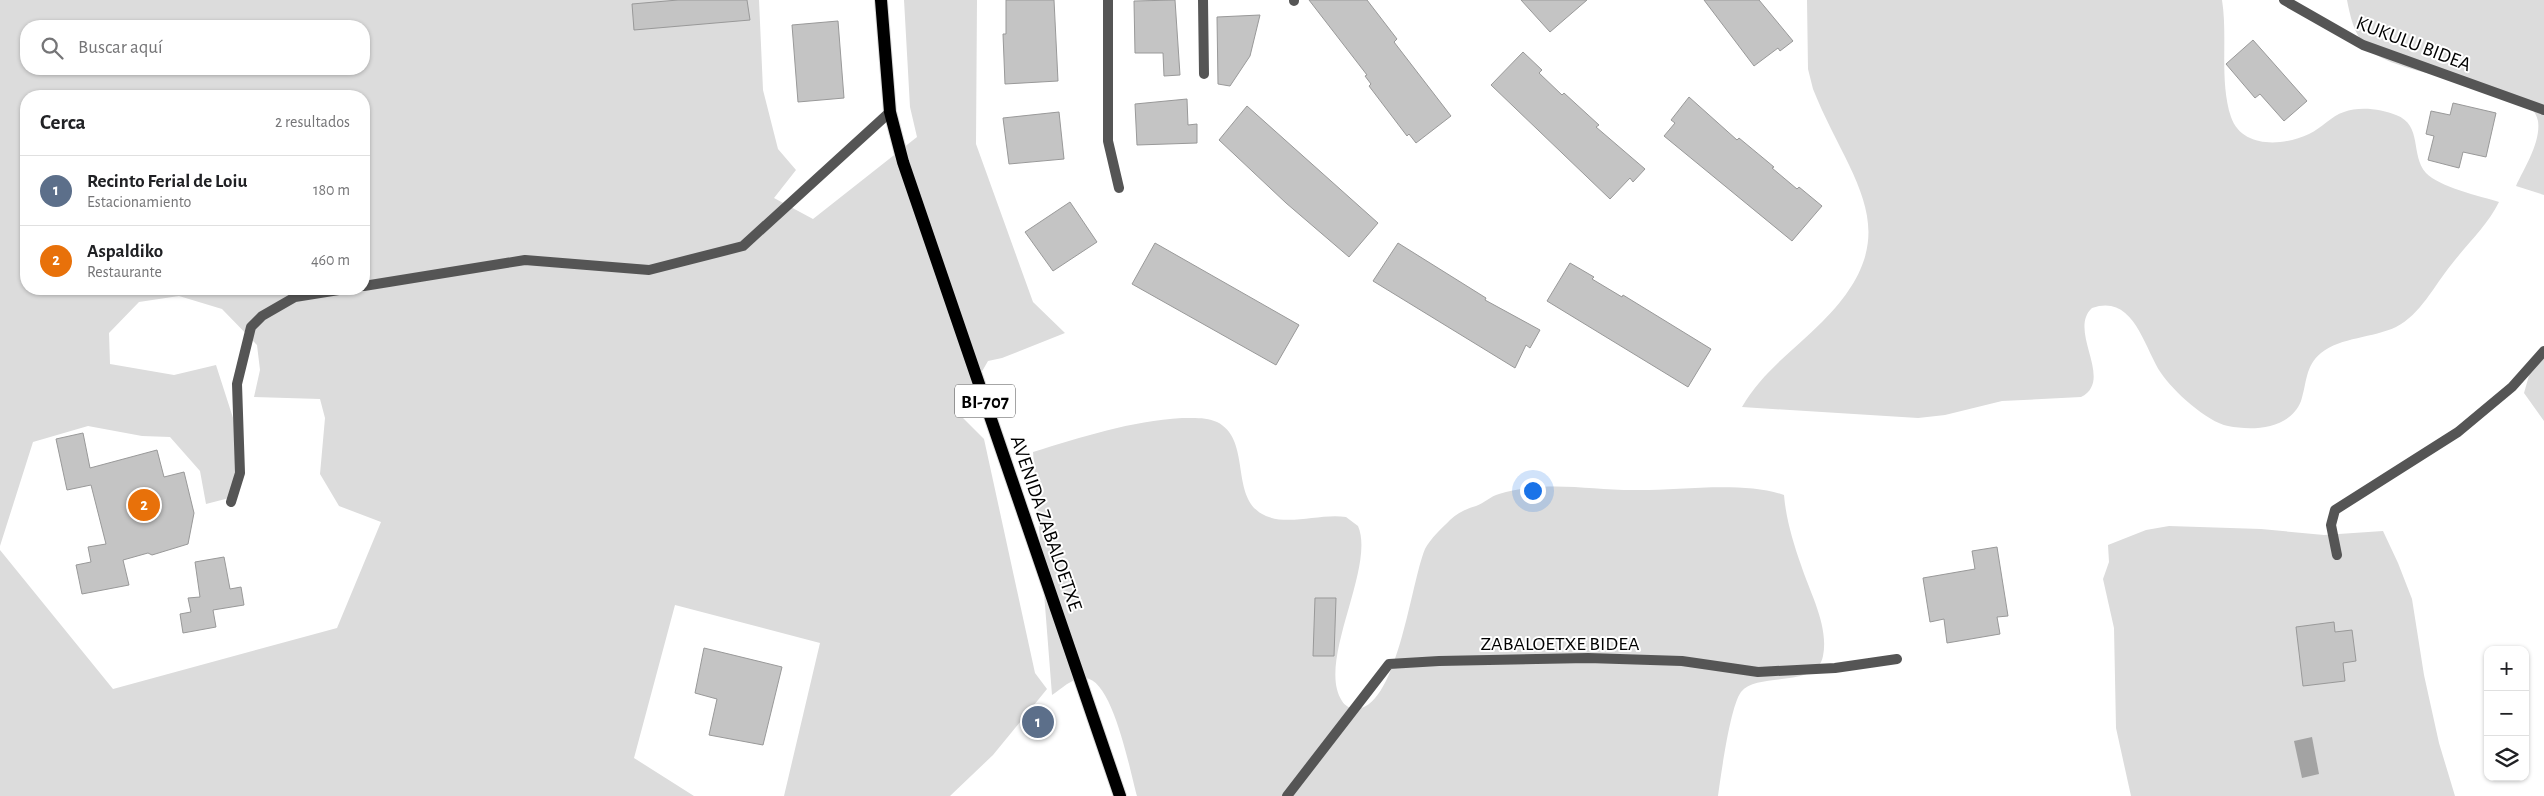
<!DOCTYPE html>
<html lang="es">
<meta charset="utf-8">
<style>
:root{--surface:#fff;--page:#f2f2f2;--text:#202124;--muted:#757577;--line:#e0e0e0;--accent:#1a73e8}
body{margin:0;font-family:"Alegreya Sans",sans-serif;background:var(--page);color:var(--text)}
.controls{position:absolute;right:15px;bottom:15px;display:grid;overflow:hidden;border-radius:10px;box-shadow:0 1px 4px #0004}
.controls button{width:45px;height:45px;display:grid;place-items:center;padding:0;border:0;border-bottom:1px solid var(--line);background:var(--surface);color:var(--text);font:25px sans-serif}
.you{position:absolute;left:1532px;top:490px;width:18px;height:18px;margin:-12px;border:4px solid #fff;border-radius:50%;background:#1a73e8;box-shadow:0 0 0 8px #1a73e833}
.badge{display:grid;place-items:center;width:32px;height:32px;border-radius:50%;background:var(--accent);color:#fff;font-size:16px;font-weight:700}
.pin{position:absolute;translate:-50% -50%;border:2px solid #fff;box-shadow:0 1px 5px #0006}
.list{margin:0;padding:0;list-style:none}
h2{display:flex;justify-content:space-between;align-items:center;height:65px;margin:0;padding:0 20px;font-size:21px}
h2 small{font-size:16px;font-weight:400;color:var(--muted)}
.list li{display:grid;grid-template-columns:32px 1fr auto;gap:15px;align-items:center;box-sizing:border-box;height:70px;padding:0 20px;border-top:1px solid var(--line)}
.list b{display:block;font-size:19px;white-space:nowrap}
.list p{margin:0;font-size:16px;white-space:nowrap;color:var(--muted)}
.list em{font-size:16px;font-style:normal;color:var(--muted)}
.icon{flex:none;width:28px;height:28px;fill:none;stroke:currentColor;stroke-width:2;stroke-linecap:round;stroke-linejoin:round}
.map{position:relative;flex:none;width:2544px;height:796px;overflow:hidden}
.search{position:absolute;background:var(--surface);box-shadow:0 1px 4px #0004;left:20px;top:20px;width:350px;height:55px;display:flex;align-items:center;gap:12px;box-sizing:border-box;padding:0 18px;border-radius:20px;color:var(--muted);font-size:19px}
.panel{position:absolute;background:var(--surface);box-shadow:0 1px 4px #0004;left:20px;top:90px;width:350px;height:205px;border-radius:20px}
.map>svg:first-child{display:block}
.green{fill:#dcdcdc;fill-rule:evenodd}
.water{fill:#a3a3a3}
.building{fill:#c4c4c4;stroke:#999}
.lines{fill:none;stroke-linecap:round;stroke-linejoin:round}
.primary-casing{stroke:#dbdbdb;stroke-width:14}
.lane{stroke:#555;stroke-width:10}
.street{stroke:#555;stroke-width:10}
.primary{stroke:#000;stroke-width:12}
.labels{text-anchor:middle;stroke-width:4;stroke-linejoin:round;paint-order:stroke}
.shield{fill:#fff;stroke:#4c4c4c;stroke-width:1}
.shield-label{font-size:19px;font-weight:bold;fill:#000}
.street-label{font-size:20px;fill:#000;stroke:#fff}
</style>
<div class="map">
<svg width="2544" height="796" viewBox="0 0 2544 796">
<rect width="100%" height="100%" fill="#fff"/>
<!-- green -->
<path class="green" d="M0,0h759l4,90 15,59 18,21 -22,28 39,21 104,-82 -7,-30 -6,-107h73l-1,144 57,158 32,31 -63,25 -14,3 -30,52 26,26 51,234 12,16 -54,66 -43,41h-166l36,-153 -145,-38 -41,153 60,38h-694v-246l113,139 224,-61 44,-106 -42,-16 -19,-32 5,-56 -5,-19 -66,-2 6,-27 -3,-25 -35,-36 -43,-13 -40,6 -30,31 1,31 64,11 42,-10 27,84 -6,47 -31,8 -6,-33 -30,-34 -28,-1 -54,-10 -55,16 -33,104zM26,26h338v43h-338zM26,96h338v193h-338z
M1807,0h415c6,38 -3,80 9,117 11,32 53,29 78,17 13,-6 22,-18 35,-22 15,-6 38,-3 52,3 27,10 14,40 30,58 13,14 54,23 73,29 -12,24 -32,42 -48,63 -17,21 -31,50 -55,62 -23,11 -55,10 -75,26 -16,13 -14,30 -20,48 -11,28 -47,30 -73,25 -21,-4 -55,-35 -67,-53 -17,-25 -27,-80 -69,-65 -25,23 23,72 -11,89l-79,4 -57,14 -27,3 -176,-11c20,-35 52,-57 80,-85 90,-90 28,-140 -9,-233l-5,-20z
M2347,0h197v195l-28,-9c9,-19 25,-44 22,-65 -5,-41 -142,-40 -173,-75 -11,-13 -15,-30 -18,-46z
M2544,346v75l-20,-28 6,-21z
M1182,418c11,0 25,-1 35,4 36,18 11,78 49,94 24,10 55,-3 80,1l12,9c18,41 -42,136 -16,175 3,5 10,9 16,8 40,-6 53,-127 67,-160 5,-10 17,-21 25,-29 7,-7 16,-11 26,-14 8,-3 15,-10 23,-12 52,-15 91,-3 141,-4 41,0 105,-9 144,5 2,24 9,47 17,70 9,28 28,61 22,91 -6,33 -65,15 -82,36 -11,15 -20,83 -23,104h-581c-7,-24 -24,-117 -52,-118 -12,-1 -24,11 -33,17l-19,-243c49,-15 98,-31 149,-34z
M2169,526l92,3 63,6 59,-4 15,32 14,36 12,76 15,68 16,53h-324l-15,-68 -2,-100 -11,-49 6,-17 -1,-17 38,-15z"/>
<!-- water -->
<path class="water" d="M2312,737l7,37 -17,4 -8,-37z"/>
<!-- building -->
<path class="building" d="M678,0h69l3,20 -116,10 -2,-26z
M1006,0h48l4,81 -53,3 -2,-50h3z
M1175,0l5,75 -16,1 -1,-23h-28l-1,-52z
M1309,0h58l30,39 -3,3 57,74 -35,27 -7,-9 -2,2 -38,-50 2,-2 -6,-8 2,-1z
M1521,0h66l-37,32z
M1704,0h55l34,41 -13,10 -2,-3 -24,18z
M1260,15l-10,41 -20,30 -12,-2 -1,-67z
M838,21l6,77 -46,4 -6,-77z
M2253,40l54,61 -23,20 -24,-27 -5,4 -29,-34z
M1523,52l19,18 -3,3 23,22 2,-2 35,32 -3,2 49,42 -12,13 -3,-4 -20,21 -119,-114z
M1689,97l48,43 2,-2 35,29 -2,1 25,21 2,-2 23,19 -30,35 -128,-105 11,-13 -4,-3z
M1187,99l1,26 9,-1v19l-60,2 -2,-41z
M2453,103l43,10 -10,44 -23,-5 -4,16 -31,-8 6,-24 -8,-2 5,-23 19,4z
M1247,106l131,117 -29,34 -63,-54 -67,-63z
M1059,112l5,47 -55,5 -6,-46z
M1070,202l27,40 -44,29 -28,-39z
M1155,243l144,82 -23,40 -144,-81z
M1398,243l88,55 -1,2 55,30 -10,18 -4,-3 -11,23 -142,-87z
M1570,263l24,14 -2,2 30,18 1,-2 88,54 -23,38 -141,-86z
M83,433l7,35 67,-18 7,27 20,-5 10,41 -6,31 -36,11 -4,-2 -25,7 6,25 -47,9 -6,-29 15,-3 -3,-15 18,-3 -15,-59 -24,5 -11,-51z
M1997,547l11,69 -11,1 3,17 -53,9 -3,-24 -14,3 -7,-44 52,-9 -3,-18z
M224,557l6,32 11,-2 3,18 -31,5 3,17 -33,6 -3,-19 11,-2 -3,-14 12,-1 -5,-35z
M1315,598h21l-2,58h-21z
M2334,622l1,10 17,-2 4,31 -13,2 2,18 -42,5 -7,-59z
M704,648l78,19 -19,78 -54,-10 8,-36 -22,-6z"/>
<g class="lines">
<defs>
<path id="primary" d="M881,0l9,112 13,50 217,634"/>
</defs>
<!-- primary casing -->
<use href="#primary" class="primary-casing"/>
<!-- lane -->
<path class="lane" d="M364,286l161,-26 124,10 94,-24 147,-134
M231,502l9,-29 -3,-89 14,-57 11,-11 33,-19 50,-8
M2337,555l-6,-30 4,-15 123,-78 54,-45 32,-36
M1287,796l102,-132 50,-3 149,-3 94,3 76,11 77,-4 62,-9"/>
<!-- street -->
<path class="street" d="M1108,0v141l11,47
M1203,0l1,74
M2284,0l79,45 181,65
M1294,1v-1"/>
<!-- primary -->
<use href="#primary" class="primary"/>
</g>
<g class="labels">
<!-- shield labels -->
<rect class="shield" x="955" y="384.5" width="60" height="33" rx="4"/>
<g class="shield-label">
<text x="985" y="408">BI-707</text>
</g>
<!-- street labels -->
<g class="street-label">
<text transform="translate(2414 43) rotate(21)" y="7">KUKULU BIDEA</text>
<text transform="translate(1047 523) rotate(71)" y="7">AVENIDA ZABALOETXE</text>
<text x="1560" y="650">ZABALOETXE BIDEA</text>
</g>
</g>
</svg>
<div class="controls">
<button>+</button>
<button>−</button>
<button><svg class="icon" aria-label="layers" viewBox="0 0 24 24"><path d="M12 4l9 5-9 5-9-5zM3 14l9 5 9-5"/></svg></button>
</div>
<div class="you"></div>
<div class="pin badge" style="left:1038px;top:722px;background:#5c6f8a">1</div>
<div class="pin badge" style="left:144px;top:505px;background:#e8710a">2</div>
<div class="search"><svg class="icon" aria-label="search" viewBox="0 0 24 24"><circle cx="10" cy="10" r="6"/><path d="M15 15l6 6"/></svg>Buscar aquí</div>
<section class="panel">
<h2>Cerca<small>2 resultados</small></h2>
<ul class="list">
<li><span class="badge" style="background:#5c6f8a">1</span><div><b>Recinto Ferial de Loiu</b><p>Estacionamiento</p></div><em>180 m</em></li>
<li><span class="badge" style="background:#e8710a">2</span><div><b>Aspaldiko</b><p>Restaurante</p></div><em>460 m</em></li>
</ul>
</section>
</div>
